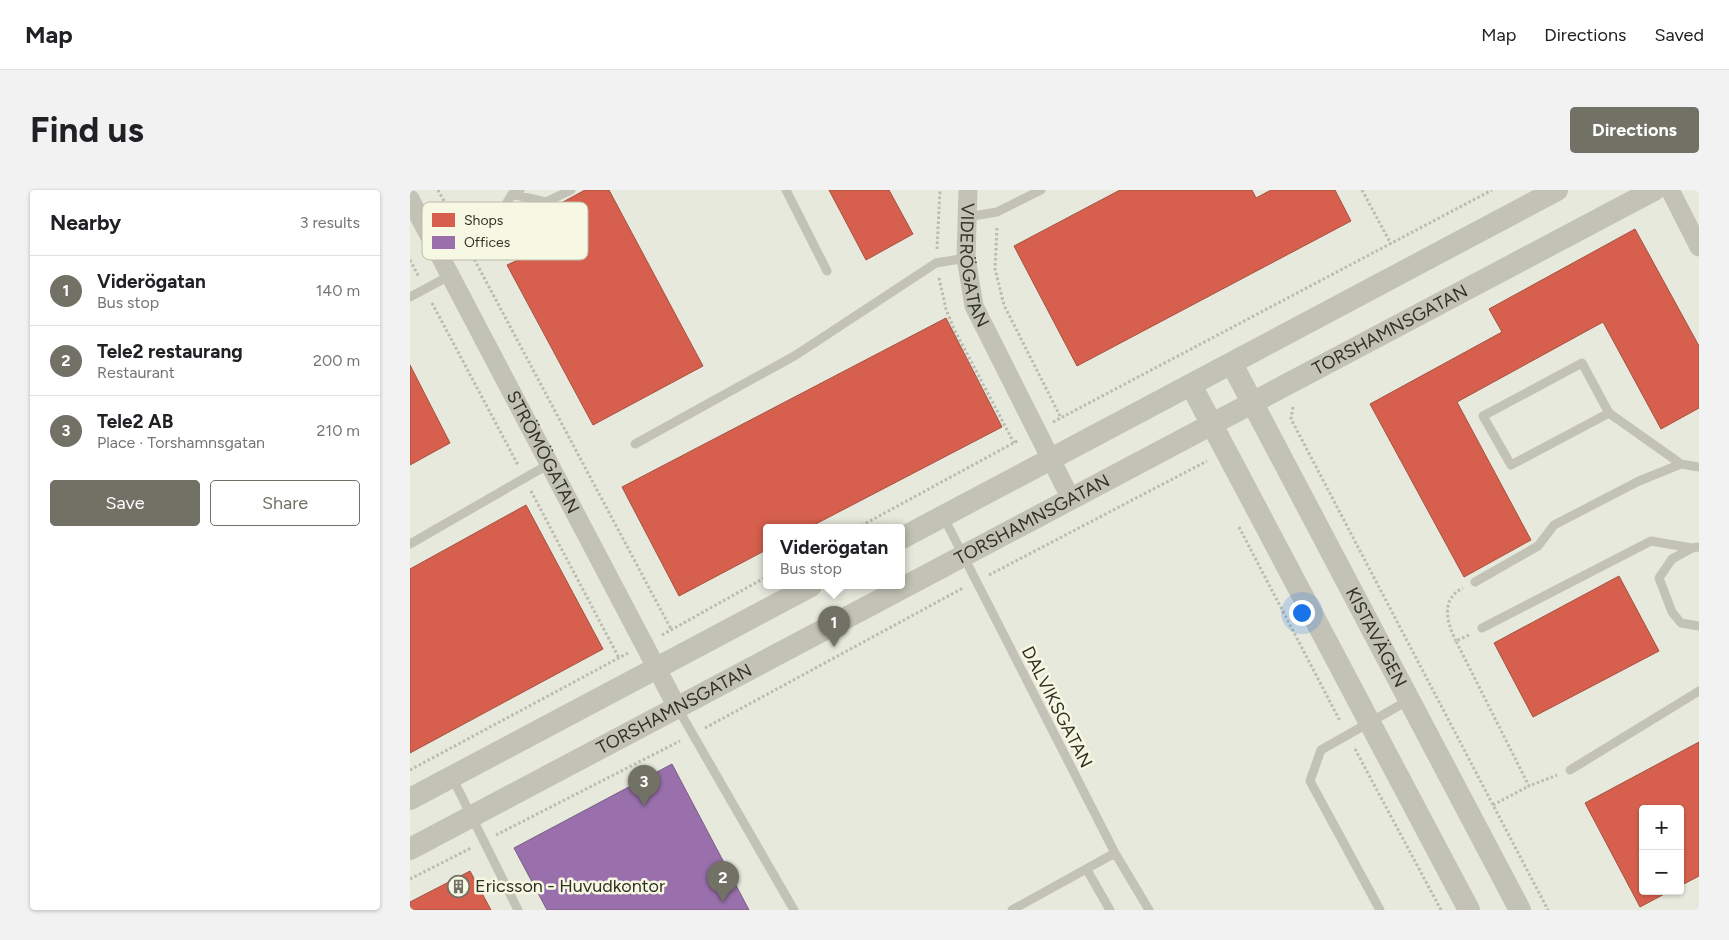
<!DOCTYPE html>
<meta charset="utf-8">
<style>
:root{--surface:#fff;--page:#f2f2f2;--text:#202124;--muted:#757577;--line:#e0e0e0;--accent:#727165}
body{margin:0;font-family:Figtree,sans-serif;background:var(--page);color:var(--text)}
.controls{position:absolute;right:15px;bottom:15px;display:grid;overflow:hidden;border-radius:5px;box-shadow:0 1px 4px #0004}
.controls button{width:45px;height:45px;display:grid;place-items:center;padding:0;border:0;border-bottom:1px solid var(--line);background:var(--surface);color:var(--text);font:25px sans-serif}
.you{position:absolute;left:891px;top:422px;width:18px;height:18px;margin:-12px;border:4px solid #fff;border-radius:50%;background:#1a73e8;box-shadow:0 0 0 8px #1a73e833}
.badge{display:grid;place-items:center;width:32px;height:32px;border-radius:50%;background:var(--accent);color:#fff;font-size:16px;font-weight:700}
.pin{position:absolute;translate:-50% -41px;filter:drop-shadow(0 1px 2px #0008)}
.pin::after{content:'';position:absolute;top:26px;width:18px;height:15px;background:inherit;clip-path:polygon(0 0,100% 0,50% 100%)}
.popup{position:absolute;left:353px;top:334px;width:142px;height:65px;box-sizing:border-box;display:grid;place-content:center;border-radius:5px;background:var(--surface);filter:drop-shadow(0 1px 4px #0005);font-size:16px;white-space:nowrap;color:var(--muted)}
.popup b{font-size:19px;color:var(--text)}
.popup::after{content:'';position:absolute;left:50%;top:100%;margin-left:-10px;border:10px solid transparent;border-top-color:var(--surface)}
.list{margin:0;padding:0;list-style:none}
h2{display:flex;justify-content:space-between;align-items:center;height:65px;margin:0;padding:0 20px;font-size:21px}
h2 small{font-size:16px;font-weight:400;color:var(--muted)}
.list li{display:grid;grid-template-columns:32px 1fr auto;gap:15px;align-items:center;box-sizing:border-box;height:70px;padding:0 20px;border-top:1px solid var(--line)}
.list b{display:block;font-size:19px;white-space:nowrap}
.list p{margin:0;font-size:16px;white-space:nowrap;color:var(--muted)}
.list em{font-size:16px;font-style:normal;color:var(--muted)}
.actions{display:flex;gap:10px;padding:15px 20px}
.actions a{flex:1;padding:11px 0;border:1px solid var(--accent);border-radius:5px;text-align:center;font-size:18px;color:var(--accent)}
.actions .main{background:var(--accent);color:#fff}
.map{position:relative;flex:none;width:1289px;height:720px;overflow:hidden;border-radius:5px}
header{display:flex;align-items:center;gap:30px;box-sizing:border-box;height:70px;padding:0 25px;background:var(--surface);border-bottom:1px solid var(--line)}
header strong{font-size:24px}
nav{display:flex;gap:28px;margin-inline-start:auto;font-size:18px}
.intro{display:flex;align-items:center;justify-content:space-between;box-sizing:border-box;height:120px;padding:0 30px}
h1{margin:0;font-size:35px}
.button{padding:12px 22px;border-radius:5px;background:var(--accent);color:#fff;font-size:18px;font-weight:700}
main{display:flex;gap:30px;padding:0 30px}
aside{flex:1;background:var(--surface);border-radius:5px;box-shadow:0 1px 4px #0004}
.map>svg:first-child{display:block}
.shops{fill:#d6604d;stroke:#a55241}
.offices{fill:#9970ab;stroke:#7a5d83}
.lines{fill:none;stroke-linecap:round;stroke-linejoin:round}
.path{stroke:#bbbbaf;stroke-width:3;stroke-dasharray:2.5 2.5;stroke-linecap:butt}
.service{stroke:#c2c2b6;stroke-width:9}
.minor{stroke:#c2c2b6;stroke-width:19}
.tertiary{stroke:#c2c2b6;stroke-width:22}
.labels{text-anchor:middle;stroke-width:5;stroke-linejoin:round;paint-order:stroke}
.street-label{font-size:18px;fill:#323125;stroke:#f6f8e3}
.poi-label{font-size:18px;fill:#323125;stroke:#f6f8e3;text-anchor:start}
.key{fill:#f6f8e3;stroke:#bbbcaa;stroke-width:1}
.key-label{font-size:14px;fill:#323125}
</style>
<header>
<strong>Map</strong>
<nav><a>Map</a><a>Directions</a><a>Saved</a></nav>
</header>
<div class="intro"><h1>Find us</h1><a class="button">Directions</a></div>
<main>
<aside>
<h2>Nearby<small>3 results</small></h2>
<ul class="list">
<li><span class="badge">1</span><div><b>Viderögatan</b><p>Bus stop</p></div><em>140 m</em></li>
<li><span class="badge">2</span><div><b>Tele2 restaurang</b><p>Restaurant</p></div><em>200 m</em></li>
<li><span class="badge">3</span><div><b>Tele2 AB</b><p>Place · Torshamnsgatan</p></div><em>210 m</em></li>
</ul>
<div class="actions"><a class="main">Save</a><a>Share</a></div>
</aside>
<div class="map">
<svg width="1289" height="720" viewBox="0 0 1289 720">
<rect width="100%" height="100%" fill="#e8e9dd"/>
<!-- shops -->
<path class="shops" d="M175,0h24l94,176 -110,59 -86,-160 11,-5 -14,-26z
M419,0h60l24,44 -47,26z
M710,0h132l4,8 15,-8h64l16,31 -274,145 -63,-120z
M1225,39l64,117v62l-38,21 -58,-107 -146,80 74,138 -67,37 -94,-173 132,-72 -13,-23z
M536,128l56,109 -194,101h-42v22l-87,46 -57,-109z
M0,175l40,78 -40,22z
M116,315l77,144 -193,104v-184z
M1209,386l40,75 -126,66 -39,-74z
M1289,552v134l-19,10v-77h-37v82h27l-30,16 -55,-104z
M60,681l21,39h-81v-8z"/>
<!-- offices -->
<path class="offices" d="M262,574l77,146h-202l-33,-62z"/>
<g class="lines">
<!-- path -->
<path class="path" d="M28,0l21,39
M952,0l29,54
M587,38l-2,41 9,36 57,113
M527,59l3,-59
M62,65l199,374
M0,70l9,17
M529,88l7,31 8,20 60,114
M22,113l86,162
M883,217l-2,12 257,491
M643,232l439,-232
M121,301l88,167
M829,337l101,194
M447,338l162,-88
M579,385l218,-114
M252,445l104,-58
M1059,445l-13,6 73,145 28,-11
M1046,451c-9,-18 -16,-42 7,-53
M295,538l258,-140
M945,559l86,161
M0,580l218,-117
M1083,615l36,-19
M86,645l184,-94
M0,689l61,-31"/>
<!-- service -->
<path class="service" d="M376,0l41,81
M102,4l34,8 25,-12
M557,27l30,-5 44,-22
M31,66l52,-31 19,-31 8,-4
M0,107l41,-22
M1199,223l-98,52 -28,-49 99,-53 27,50 72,51 18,3
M225,254l161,-89 140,-92 30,-5
M533,326l172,337 34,57
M0,354l139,-80
M1282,358l-20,11 -13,19 13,34 9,11 18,3
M1065,392l63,-36 16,-21 85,-44 42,-17
M1072,438l169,-87 41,7 7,-1
M267,517l117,203
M1160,580l129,-79
M42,587l66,133
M677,680l23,40
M602,720l103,-57
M970,720l-70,-129 11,-31 88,-50"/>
<!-- minor -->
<g class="minor">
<path id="s1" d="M558,0l-2,68 8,48 97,193"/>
<path d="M1260,0l29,57"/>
<path id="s2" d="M0,9l267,508"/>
</g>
<!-- tertiary -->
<g class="tertiary">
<path id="s3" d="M822,174l288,546"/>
<path d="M781,195l278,525"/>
<path d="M492,348l655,-348"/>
<path d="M0,609l401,-213"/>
<path id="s4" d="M0,659l1244,-659"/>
</g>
</g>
<!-- icons -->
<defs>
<symbol id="building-ring" viewBox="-11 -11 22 22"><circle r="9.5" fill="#f6f8e3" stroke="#727165" stroke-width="1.5"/><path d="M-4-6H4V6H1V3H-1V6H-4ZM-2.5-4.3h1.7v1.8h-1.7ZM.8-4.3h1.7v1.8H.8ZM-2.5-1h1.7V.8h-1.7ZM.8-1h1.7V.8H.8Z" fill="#727165"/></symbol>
</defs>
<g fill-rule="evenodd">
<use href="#building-ring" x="36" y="684" width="25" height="25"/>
</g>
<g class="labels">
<!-- street labels -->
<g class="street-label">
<text dy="6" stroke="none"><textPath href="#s1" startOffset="76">VIDERÖGATAN</textPath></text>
<text dy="6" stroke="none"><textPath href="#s4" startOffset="1109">TORSHAMNSGATAN</textPath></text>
<text dy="6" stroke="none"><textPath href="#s2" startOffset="286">STRÖMÖGATAN</textPath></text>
<text dy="6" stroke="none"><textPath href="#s4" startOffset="704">TORSHAMNSGATAN</textPath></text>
<text dy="6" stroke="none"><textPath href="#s3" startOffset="309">KISTAVÄGEN</textPath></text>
<text transform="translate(647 517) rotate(63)" y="6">DALVIKSGATAN</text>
<text dy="6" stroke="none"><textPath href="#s4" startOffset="299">TORSHAMNSGATAN</textPath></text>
</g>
<!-- poi labels -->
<g class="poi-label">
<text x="65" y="702">Ericsson - Huvudkontor</text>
</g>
</g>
<!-- legend -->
<rect x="12" y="12" width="166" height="58" rx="8" class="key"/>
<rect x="22" y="23" width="23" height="14" fill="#d6604d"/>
<rect x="22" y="46" width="23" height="13" fill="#9970ab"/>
<g class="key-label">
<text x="54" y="35">Shops</text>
<text x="54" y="57">Offices</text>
</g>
</svg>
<div class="controls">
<button>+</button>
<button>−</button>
</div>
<div class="you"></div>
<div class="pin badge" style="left:424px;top:457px">1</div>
<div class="popup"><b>Viderögatan</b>Bus stop</div>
<div class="pin badge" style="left:313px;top:712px">2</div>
<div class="pin badge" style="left:234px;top:616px">3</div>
</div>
</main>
